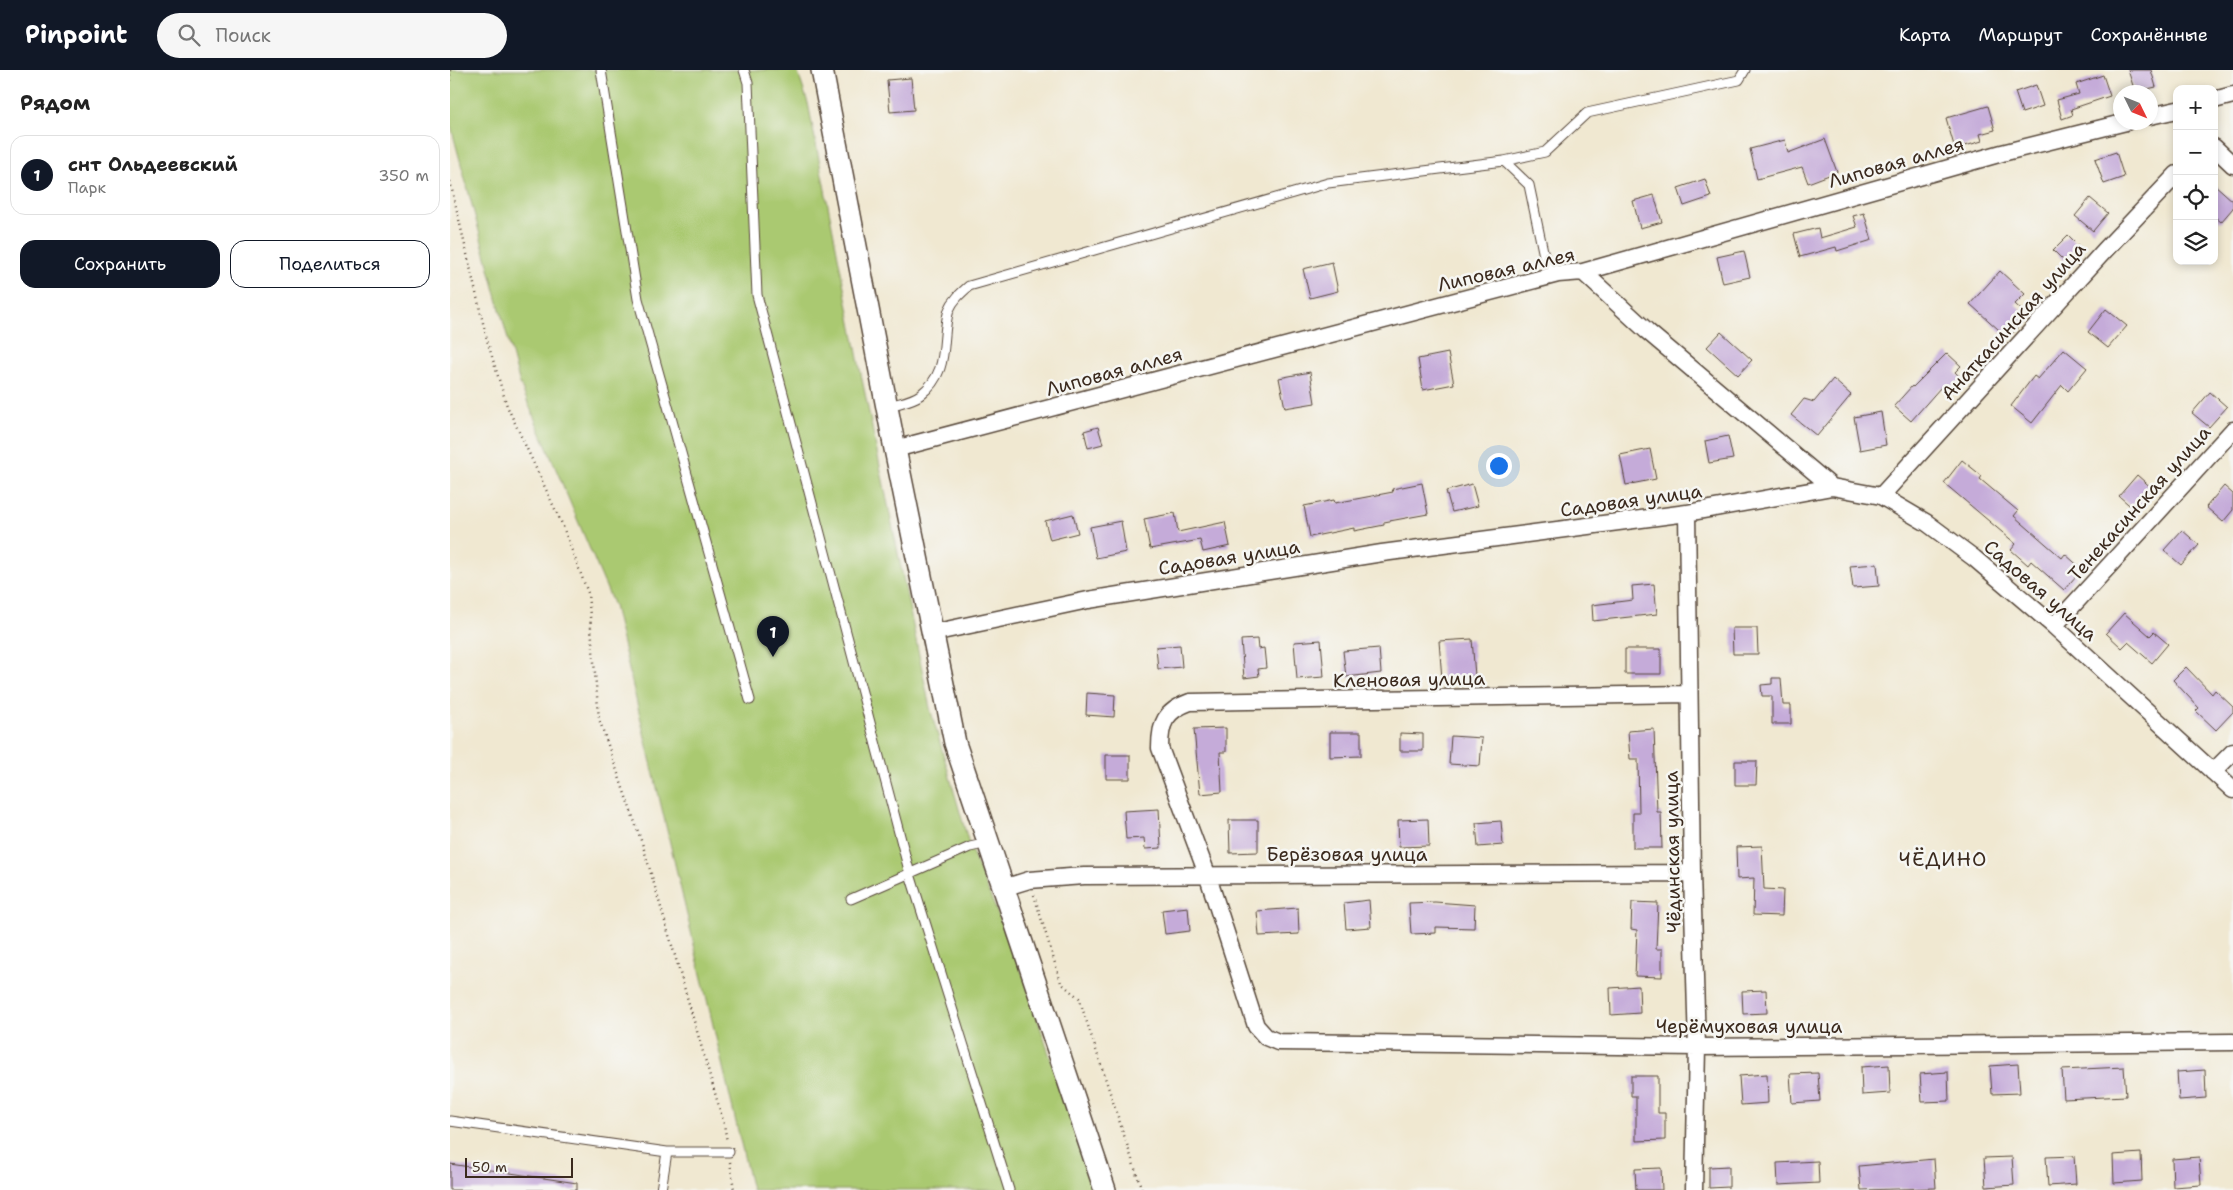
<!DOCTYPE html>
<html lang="ru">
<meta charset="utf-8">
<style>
:root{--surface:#fff;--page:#f6f6f6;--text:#222;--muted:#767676;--line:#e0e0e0;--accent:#111827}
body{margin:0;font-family:"Shantell Sans",sans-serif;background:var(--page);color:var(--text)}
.controls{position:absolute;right:15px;top:15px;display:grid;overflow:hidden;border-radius:10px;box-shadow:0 2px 8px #0003}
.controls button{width:45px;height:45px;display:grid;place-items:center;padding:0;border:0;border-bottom:1px solid var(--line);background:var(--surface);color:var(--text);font:25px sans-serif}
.compass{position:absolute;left:1663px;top:15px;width:45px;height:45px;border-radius:50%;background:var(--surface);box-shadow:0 2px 8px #0003;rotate:133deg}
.scale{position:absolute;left:15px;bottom:12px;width:108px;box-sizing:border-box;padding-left:5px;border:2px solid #3b2a1e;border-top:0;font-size:14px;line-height:18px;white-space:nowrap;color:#3b2a1e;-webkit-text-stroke:4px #f6f6f2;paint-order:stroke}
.you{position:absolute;left:1048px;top:395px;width:18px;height:18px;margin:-12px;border:4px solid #fff;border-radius:50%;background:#1a73e8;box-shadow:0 0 0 8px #1a73e833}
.badge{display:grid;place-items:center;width:32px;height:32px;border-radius:50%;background:var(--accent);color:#fff;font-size:16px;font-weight:700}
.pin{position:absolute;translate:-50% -41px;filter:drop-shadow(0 1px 2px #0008)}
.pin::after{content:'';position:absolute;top:26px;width:18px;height:15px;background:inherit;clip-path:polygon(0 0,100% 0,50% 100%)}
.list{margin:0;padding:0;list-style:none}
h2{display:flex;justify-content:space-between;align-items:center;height:65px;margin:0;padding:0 20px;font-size:21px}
h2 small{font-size:16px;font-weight:400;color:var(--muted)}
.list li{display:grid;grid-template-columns:32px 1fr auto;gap:15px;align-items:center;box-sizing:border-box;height:80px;margin:0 10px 10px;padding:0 10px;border:1px solid var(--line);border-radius:15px}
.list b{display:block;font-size:19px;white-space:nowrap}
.list p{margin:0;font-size:16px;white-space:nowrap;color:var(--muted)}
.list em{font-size:16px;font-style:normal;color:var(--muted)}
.actions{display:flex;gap:10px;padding:15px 20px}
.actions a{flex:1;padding:11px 0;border:1px solid var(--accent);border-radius:15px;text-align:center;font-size:18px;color:var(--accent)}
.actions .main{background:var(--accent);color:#fff}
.icon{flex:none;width:28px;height:28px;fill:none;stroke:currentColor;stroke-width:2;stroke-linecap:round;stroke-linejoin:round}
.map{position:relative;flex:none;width:1783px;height:1120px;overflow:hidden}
header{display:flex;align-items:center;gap:30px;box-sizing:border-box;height:70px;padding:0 25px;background:var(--accent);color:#fff}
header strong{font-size:24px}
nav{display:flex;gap:28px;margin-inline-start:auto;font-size:18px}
.search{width:350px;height:45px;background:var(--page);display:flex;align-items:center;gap:12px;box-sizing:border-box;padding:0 18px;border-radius:28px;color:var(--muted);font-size:19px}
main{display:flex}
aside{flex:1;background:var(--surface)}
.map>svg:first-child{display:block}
.green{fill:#aac971;stroke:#727a48}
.building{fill:#c5abd9}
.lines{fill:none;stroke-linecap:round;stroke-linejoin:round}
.service-casing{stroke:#564639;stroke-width:11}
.minor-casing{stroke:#564639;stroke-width:19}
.tertiary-casing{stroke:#564639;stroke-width:24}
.path{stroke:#564639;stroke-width:2.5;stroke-dasharray:1 4;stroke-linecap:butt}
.service{stroke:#fff;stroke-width:9}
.minor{stroke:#fff;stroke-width:16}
.tertiary{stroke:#fff;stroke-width:21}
.labels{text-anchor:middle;stroke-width:5;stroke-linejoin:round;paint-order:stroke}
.street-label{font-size:19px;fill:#3b2a1e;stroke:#f6f6f2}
.neighbourhood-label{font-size:20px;letter-spacing:1px;fill:#3b2a1e;stroke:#f6f6f2}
</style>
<header>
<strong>Pinpoint</strong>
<div class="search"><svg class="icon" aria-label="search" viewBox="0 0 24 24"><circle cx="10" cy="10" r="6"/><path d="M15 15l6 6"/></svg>Поиск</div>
<nav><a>Карта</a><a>Маршрут</a><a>Сохранённые</a></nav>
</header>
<main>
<aside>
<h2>Рядом<small></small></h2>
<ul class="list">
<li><span class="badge">1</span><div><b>снт Ольдеевский</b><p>Парк</p></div><em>350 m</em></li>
</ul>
<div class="actions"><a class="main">Сохранить</a><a>Поделиться</a></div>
</aside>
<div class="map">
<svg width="1783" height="1120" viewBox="0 0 1783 1120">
<rect width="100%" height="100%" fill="#f6f6f2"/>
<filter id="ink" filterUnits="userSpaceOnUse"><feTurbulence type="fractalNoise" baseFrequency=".02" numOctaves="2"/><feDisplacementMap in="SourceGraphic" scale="10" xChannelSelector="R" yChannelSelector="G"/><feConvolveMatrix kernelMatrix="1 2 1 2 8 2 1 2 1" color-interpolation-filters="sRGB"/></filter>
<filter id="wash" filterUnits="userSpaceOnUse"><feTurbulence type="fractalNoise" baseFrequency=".0096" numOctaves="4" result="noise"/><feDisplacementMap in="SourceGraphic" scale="20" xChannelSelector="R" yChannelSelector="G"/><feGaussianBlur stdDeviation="1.12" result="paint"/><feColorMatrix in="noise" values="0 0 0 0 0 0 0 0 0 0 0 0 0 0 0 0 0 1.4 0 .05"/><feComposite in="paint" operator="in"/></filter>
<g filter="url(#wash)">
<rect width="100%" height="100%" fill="#f0e8d1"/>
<!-- green -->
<path class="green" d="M0,0h347l11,33 54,276 68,329 40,139 53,128 71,215h-342l-138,-584 -94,-222 -70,-261z"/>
<g id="blocks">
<!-- building -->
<path class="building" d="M1678,0h23l5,17 -21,5z
M1653,5l7,21 -39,13 2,6 -11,4 -5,-19 22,-6 -3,-10z
M461,8l3,32 -24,2 -3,-32z
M1586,15l7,21 -21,7 -7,-21z
M1538,36l7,24 -15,4 2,7 -27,8 -9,-31z
M1375,69l12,33 -29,11 -6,-16 -45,12 -7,-30 35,-9 3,13z
M1666,82l8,25 -20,7 -9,-25z
M1255,109l6,18 -27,9 -6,-18z
M1764,114l19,17v7l-12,14 -7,-6z
M1204,125l8,27 -22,6 -7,-27z
M1640,128l18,15 -15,18 -18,-15z
M1414,143l8,27 -35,11 -1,-4 -36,10 -6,-23 24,-6 2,10 37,-11 -4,-11z
M1618,165l12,12 -15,15 -12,-12z
M1294,181l6,26 -27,6 -6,-26z
M882,192l6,29 -28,7 -7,-29z
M1550,201l25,23 -10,10 13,12 -20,22 -38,-34z
M1656,239l21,17 -19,22 -20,-16z
M1271,262l31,28 -14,15 -31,-28z
M1614,279l23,19 -19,23 -6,-6 -30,38 -21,-17 23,-30 4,3z
M998,283l6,31 -31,6 -5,-31z
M1497,283l14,13 -6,6 7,7 -14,15 -7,-7 -30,34 -17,-15 18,-20 1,1z
M860,302l5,31 -30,5 -6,-30z
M1383,309l18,16 -34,41 -26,-21 13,-16 10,3z
M1760,322l17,15 -18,20 -17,-14z
M1431,342l5,33 -26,5 -6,-33z
M648,357l5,17 -15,4 -4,-17z
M1278,366l5,23 -24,4 -4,-22z
M1200,379l6,30 -30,6 -6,-30z
M1512,390l20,16 -2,3 38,32 -4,5 48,42 3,-4 17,15 -18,21 -33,-29 -3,4 -17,-15 5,-6 -72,-61z
M1687,405l17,15 -18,21 -17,-15z
M972,413l6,31 -44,8v3l-30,6v-3l-44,9 -6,-31 30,-6 1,3 58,-11 -1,-3z
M1022,414l6,22 -26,6 -6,-21z
M1774,416l9,8v16l-10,12 -17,-15z
M725,443l3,19 47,-10 5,24 -27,6 -3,-12 -50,9 -6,-30z
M623,444l5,19 -28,7 -5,-19z
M671,451l5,31 -30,6 -6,-31z
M1732,460l17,15 -18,20 -17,-15z
M1427,494l2,22 -26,2 -3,-22z
M1204,514l3,30 -64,7 -1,-16 41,-5 -1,-14z
M1674,543l26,23 4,-4 14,12 -16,19 -24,-21 -6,6 -16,-15z
M1282,558h25l1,26h-25z
M807,569l1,10 6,-1 2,20 -8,1 1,7 -15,2 -3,-38z
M1022,569l3,37 -33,3 -3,-38z
M871,570l3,37 -27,2 -3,-37z
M730,575l2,22 -24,2 -2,-22z
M929,578l2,25 -35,4 -3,-26z
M1175,579h36v25h-36z
M1736,597l26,27 3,-4 18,17v5l-17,18 -20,-19 3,-3 -26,-28z
M1322,608h9l2,27h8v19h-19v-28h-10l-1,-11 11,-1z
M637,623l28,2 -1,22 -28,-2z
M776,658v24h-6l2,40 -22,2 -6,-65z
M1204,659l3,83h4l1,36h-29v-35h6l-1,-54h-8l-2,-28z
M880,662h31v24l-31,1z
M950,663l23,1v17h-23z
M1001,666l31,2 -2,28 -31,-2z
M656,685h24v24h-24z
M1285,691h22l-1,24h-21z
M709,739l2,39 -16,1 -1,-11 -18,1 -2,-28z
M978,749l1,27 -30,1 -1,-27z
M779,750h29v32l-28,1z
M1051,751l2,24 -25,2 -2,-24z
M1312,776l2,43 19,1 -1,26 -29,-1 1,-37 -17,1 -1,-32z
M919,830l2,27 -25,2 -2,-26z
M985,832l40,3 -1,23 -38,-1v6l-25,1 -2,-31z
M1182,832l26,1 -2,46h6v28l-27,-1 2,-46 -6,-1z
M738,837l2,24 -25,3 -3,-24z
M848,838l1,26 -40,2 -2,-25z
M1189,916l1,27 -29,2 -1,-27z
M1316,920l1,23 -24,1 -1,-23z
M1568,994l2,29 -28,1 -2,-28z
M1439,995l1,28 -28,2 -1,-28z
M1674,997l2,29 -62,3 -2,-29z
M1755,1000l1,28 -27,2 -2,-28z
M1498,1002l1,29 -27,1 -2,-28z
M1368,1003l2,28 -28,2 -2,-29z
M1317,1004l1,29 -27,2 -2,-29z
M1181,1006h27v37h7v27l-29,1v-45h-5z
M1691,1083l1,28 -28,2 -1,-28z
M1624,1086l2,28 -28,2 -2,-29z
M1562,1087l2,28 -28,2 -2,-29z
M1749,1087l2,28 -28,2 -1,-28z
M1484,1089l2,29 -75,2 -2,-24z
M1368,1091l1,22 -41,2 -1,-22z
M0,1094l127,19v7h-127z
M1279,1096v21l-20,1v-21z
M1211,1098l1,22h-26l-1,-21z"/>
</g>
</g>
<g filter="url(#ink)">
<use href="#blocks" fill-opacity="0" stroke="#564639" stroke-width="1"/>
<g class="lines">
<defs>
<path id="service" d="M151,0l37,229 112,401
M294,0l4,13 9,212 153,579 99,316
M1054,91l41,-9 42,-39 152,-33 6,-10
M437,337c11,-4 25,-6 33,-12 32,-24 20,-56 29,-85 4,-10 12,-17 20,-24l359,-103 176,-22 25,24 15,71 14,18
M401,829l119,-52 18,-4
M0,1051l217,31 -6,38
M217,1082h62"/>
<path id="minor" d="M1764,30l19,-5
M1700,46l27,-6
M1764,77l19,18
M1133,202l64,59 185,156
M445,379l663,-175 25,-2 419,-119 124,-31
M1431,426l224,-246 72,-76
M1237,443l5,360 5,174 -3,143
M1604,556l179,-196
M482,563l156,-33 294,-47 305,-40 145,-26 49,9 46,27 47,35 80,68 179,164
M1239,624l-499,8c-25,9 -30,21 -30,46l47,126 49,152 10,11 12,5 419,5 536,-5
M1763,702l20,-20
M553,818l26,-8 55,-4 608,-3"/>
<path id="tertiary" d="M372,0l73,379 60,294 150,447"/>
</defs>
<!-- service casing -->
<use href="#service" class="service-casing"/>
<!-- minor casing -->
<use href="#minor" class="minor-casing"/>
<!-- tertiary casing -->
<use href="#tertiary" class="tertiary-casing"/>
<!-- path -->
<path class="path" d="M0,11v-11
M0,111l37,159 20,66 55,118 26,69 11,126 44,127 81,278 3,18
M584,825l27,88 18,15 63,192
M280,1092l4,28"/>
<!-- service -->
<use href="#service" class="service"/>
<!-- minor -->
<use href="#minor" class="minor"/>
<!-- tertiary -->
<use href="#tertiary" class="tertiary"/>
</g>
</g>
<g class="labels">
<!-- street labels -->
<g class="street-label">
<text transform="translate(1446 92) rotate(-16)" y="7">Липовая аллея</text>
<text transform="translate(1056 199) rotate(-13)" y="7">Липовая аллея</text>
<text transform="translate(1563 251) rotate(-48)" y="7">Анаткасинская улица</text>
<text transform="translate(664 301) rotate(-15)" y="7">Липовая аллея</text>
<text transform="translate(1181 430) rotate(-8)" y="7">Садовая улица</text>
<text transform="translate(1689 433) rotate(-48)" y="7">Тенекасинская улица</text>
<text transform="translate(779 487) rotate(-9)" y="7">Садовая улица</text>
<text transform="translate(1591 520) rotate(41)" y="7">Садовая улица</text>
<text transform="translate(959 609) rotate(-1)" y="7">Кленовая улица</text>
<text transform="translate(1222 782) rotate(-91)" y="7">Чёдинская улица</text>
<text x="897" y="791">Берёзовая улица</text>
<text x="1299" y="963">Черёмуховая улица</text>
</g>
<!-- neighbourhood labels -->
<g class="neighbourhood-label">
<text x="1493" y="796">ЧЁДИНО</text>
</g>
</g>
</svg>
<div class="controls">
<button>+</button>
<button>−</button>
<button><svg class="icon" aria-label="locate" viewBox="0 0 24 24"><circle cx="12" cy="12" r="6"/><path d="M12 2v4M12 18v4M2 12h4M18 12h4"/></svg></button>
<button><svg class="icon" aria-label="layers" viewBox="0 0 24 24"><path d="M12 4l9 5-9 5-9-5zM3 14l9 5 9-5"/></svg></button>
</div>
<svg class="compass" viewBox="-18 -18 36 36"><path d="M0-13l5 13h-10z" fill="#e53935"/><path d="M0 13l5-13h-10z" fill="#767676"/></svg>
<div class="scale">50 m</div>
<div class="you"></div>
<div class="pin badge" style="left:323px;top:587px">1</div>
</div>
</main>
